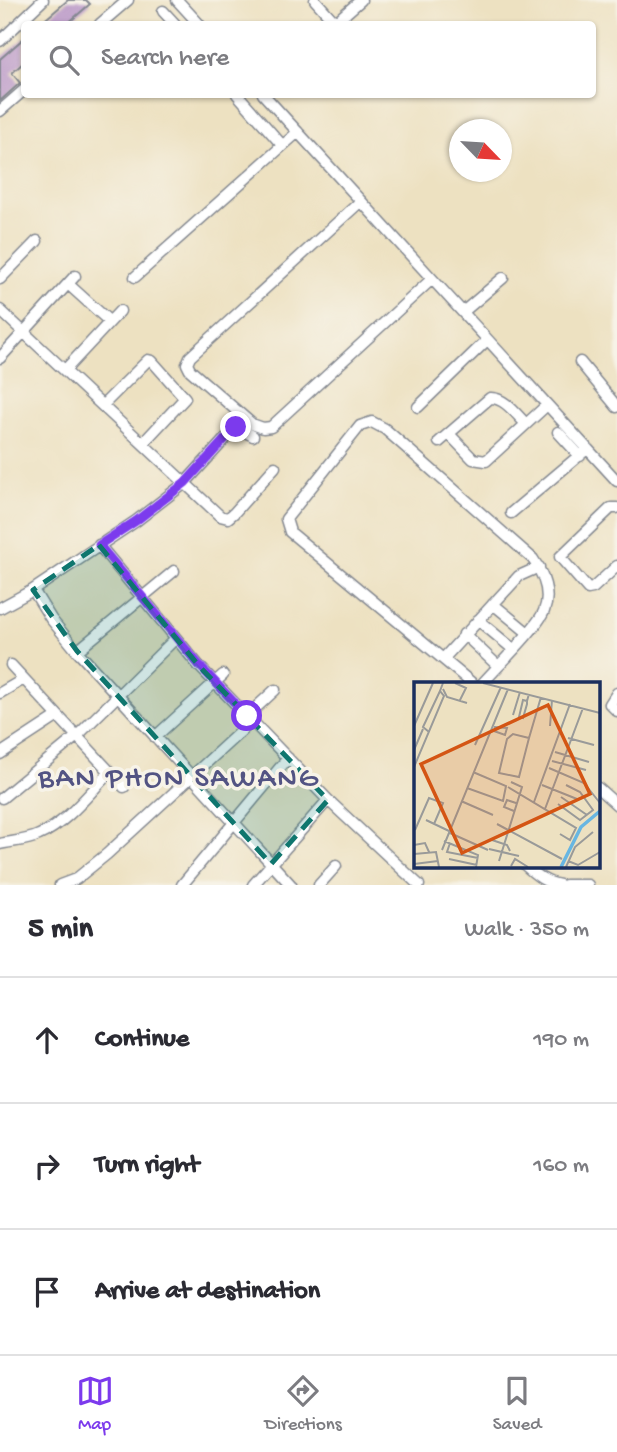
<!DOCTYPE html>
<meta charset="utf-8">
<style>
:root{--surface:#fff;--page:#f7f7f7;--text:#2b2b33;--muted:#7c7c81;--line:#e1e1e2;--accent:#7c3aed}
body{margin:0;font-family:"Gochi Hand",sans-serif;background:var(--page);color:var(--text)}
.compass{position:absolute;left:449px;top:119px;width:63px;height:63px;border-radius:50%;background:var(--surface);box-shadow:0 2px 5px #0004;rotate:115deg}
.stop{position:absolute;width:21px;height:21px;margin:-16px;border:5px solid #7c3aed;border-radius:50%;background:#fff}
.stop.end{background:#7c3aed;border-color:#fff;box-shadow:0 2px 7px #0008}
.list{margin:0;padding:0;list-style:none}
h2{display:flex;justify-content:space-between;align-items:center;height:91px;margin:0;padding:0 28px;font-size:30px}
h2 small{font-size:23px;font-weight:400;color:var(--muted)}
.list li{display:grid;grid-template-columns:46px 1fr auto;gap:21px;align-items:center;box-sizing:border-box;height:126px;padding:0 28px;border-top:2px solid var(--line)}
.list b{display:block;font-size:26px;white-space:nowrap}
.list em{font-size:23px;font-style:normal;color:var(--muted)}
.icon{flex:none;width:38px;height:38px;fill:none;stroke:currentColor;stroke-width:2;stroke-linecap:round;stroke-linejoin:round}
.map{position:relative;flex:none;width:617px;height:885px;overflow:hidden}
.search{position:absolute;background:var(--surface);box-shadow:0 2px 5px #0004;left:21px;right:21px;top:21px;height:77px;display:flex;align-items:center;gap:18px;box-sizing:border-box;padding:0 24px;border-radius:7px;color:var(--muted);font-size:26px}
.sheet{height:469px;background:var(--surface)}
nav{display:flex;justify-content:space-around;align-items:center;box-sizing:border-box;height:98px;border-top:2px solid var(--line);background:var(--surface);font-size:19px;color:var(--muted)}
nav a{display:grid;justify-items:center;gap:4px}
nav .on{color:var(--accent)}
.map>svg:first-child{display:block}
.building{fill:#b997c7}
.lines{fill:none;stroke-linecap:round;stroke-linejoin:round}
.minor-casing{stroke:#848890;stroke-width:13}
.minor{stroke:#fff;stroke-width:10}
.route{stroke:#7c3aed;stroke-width:9}
.marked{fill:#0f766e;fill-opacity:0.2;stroke:#0f766e;stroke-width:5;stroke-dasharray:14 9;stroke-linejoin:round}
.labels{text-anchor:middle;stroke-width:7;stroke-linejoin:round;paint-order:stroke}
.quarter-label{font-size:30px;letter-spacing:2px;fill:#525383;stroke:#f7f3e8}
.inset-river{fill:none;stroke:#68b6e2;stroke-width:3.5}
.inset-road{fill:none;stroke:#999a99;stroke-width:2}
.view{fill:#d45514;fill-opacity:0.15;stroke:#d45514;stroke-width:3.5}
.inset-edge{fill:none;stroke:#1b2f5e;stroke-width:3.5}
</style>
<div class="map">
<svg width="617" height="885" viewBox="0 0 617 885">
<rect width="100%" height="100%" fill="#f7f3e8"/>
<filter id="ink" filterUnits="userSpaceOnUse"><feTurbulence type="fractalNoise" baseFrequency=".0143" numOctaves="2"/><feDisplacementMap in="SourceGraphic" scale="14" xChannelSelector="R" yChannelSelector="G"/><feConvolveMatrix kernelMatrix="1 2 1 2 8 2 1 2 1" color-interpolation-filters="sRGB"/></filter>
<filter id="wash" filterUnits="userSpaceOnUse"><feTurbulence type="fractalNoise" baseFrequency=".00686" numOctaves="4" result="noise"/><feDisplacementMap in="SourceGraphic" scale="28" xChannelSelector="R" yChannelSelector="G"/><feGaussianBlur stdDeviation="1.57" result="paint"/><feColorMatrix in="noise" values="0 0 0 0 0 0 0 0 0 0 0 0 0 0 0 0 0 1.4 0 .05"/><feComposite in="paint" operator="in"/></filter>
<g filter="url(#wash)">
<rect width="100%" height="100%" fill="#ede1c1"/>
<g id="blocks">
<!-- building -->
<path class="building" d="M68,0h18l4,4 -23,20h-27z
M24,38v24l-12,11 8,10 -20,18v-42z"/>
</g>
</g>
<g filter="url(#ink)">
<use href="#blocks" fill-opacity="0" stroke="#848890" stroke-width="2"/>
<g class="lines">
<defs>
<path id="minor" d="M177,0l22,24
M315,0l17,19 5,2 24,-21
M163,11l12,13
M100,24l28,-24
M0,41l43,-41
M237,94l45,51
M263,94l354,387
M0,111l24,-21
M361,201l-171,156 -3,7 3,6 62,54 11,4 8,-1 161,-148
M135,277l163,-145
M0,279l37,-38
M68,284l42,38
M0,310l220,206 8,2 6,-5 41,-46
M463,312l40,-34
M0,358l75,-82
M580,362l37,45
M65,370l55,-59
M103,405l45,-45 4,1 33,37 -42,45
M418,407l69,-67
M558,432l22,24
M449,434l24,25 13,2 61,-56
M439,442l51,-44c14,-1 26,16 36,26
M617,508h-6l-51,49 28,32 5,-1 24,-22
M511,513l76,-64
M99,545l100,121 129,134 91,85
M33,590l18,29 26,32 214,234
M493,604l34,28
M0,608l33,-18 103,-69 49,-38 51,-56 17,9
M478,620l35,29
M464,634l34,32
M77,651l97,-80
M443,659l76,-83 20,-9
M11,665l113,122
M473,684l-183,-152 -4,-13 74,-93 12,-4 13,7 148,130c10,15 18,35 11,52 -6,16 -49,58 -62,73
M0,693l24,-14
M617,693l-7,11 7,7
M247,716l28,-26
M155,737l68,-62
M0,754l58,-38
M598,788l19,17
M2,798l75,-62 99,-98
M0,844c13,-3 27,-3 39,-9 28,-12 50,-42 71,-63
M526,866c10,9 20,17 34,19
M60,885l16,-6 31,-25 145,-133
M182,885l106,-127
M253,885l75,-85
M319,885l17,-19
M565,885h23"/>
</defs>
<!-- minor casing -->
<use href="#minor" class="minor-casing"/>
<!-- minor -->
<use href="#minor" class="minor"/>
</g>
</g>
<g class="lines" filter="url(#ink)">
<!-- route -->
<path class="route" d="M236,427l-51,56 -49,38 -37,24 101,121 47,50"/>
</g>
<!-- marked area -->
<path class="marked" d="M99,545l100,121 129,134 -57,64 -194,-213 -44,-61z"/>
<g class="labels">
<!-- quarter labels -->
<g class="quarter-label">
<text x="179" y="786">BAN PHON SAWANG</text>
</g>
</g>
<!-- overview -->
<g transform="translate(414 682)">
<rect width="186" height="186" fill="#ede1c1"/>
<path class="inset-river" d="M147,185l20,-40 19,-16"/>
<path class="inset-road" d="M41,1l11,5 -6,12M69,1l117,30M29,7l4,8 20,6M113,19l-4,-1 -4,17 4,1 4,-14v-3l2,-7M99,33l7,-23M0,44l19,-43M136,44l2,-26M80,45l13,1 -2,7 -11,-4 1,-4M15,50l-6,-5 17,-36M115,56l-10,39 -20,-4 8,-34 6,-5 16,4 12,-41M154,56l26,7M61,63l26,-58M0,68l9,-21M141,70l34,10M138,79l34,9M0,85l30,-71 -4,-5 3,-8M135,86l35,15 16,20M128,103l35,14M94,105l68,41 -6,12 -10,-6M53,106l36,13 3,-15 -33,-14M147,115l26,18M47,119l32,14M120,120l36,-98M144,122l22,16 13,-10 -13,-18 -14,-7M131,127l38,-101M100,129l-10,-4 3,-7 9,3M12,138l23,11M83,142l65,35M1,148l14,-32 14,5 -9,21M36,151l38,17M78,158l15,5 3,6M30,159l34,14 -2,12M36,161l-3,9 31,6M0,163l11,-2 4,9M75,167l30,7M28,168l66,-161M0,172l22,-2 3,15M35,177l28,6M85,179l23,-74 -11,-5M154,179l10,4 22,-13M0,182l24,-3M97,184l4,-7 13,8M152,185l9,-20 18,-15"/>
<path class="view" d="M134,23l42,89 -128,59 -41,-89z"/>
<rect width="186" height="186" class="inset-edge"/>
</g>
</svg>
<svg class="compass" viewBox="-18 -18 36 36"><path d="M0-13l5 13h-10z" fill="#e53935"/><path d="M0 13l5-13h-10z" fill="#7c7c81"/></svg>
<div class="stop" style="left:247px;top:716px"></div>
<div class="stop end" style="left:236px;top:427px"></div>
<div class="search"><svg class="icon" aria-label="search" viewBox="0 0 24 24"><circle cx="10" cy="10" r="6"/><path d="M15 15l6 6"/></svg>Search here</div>
</div>
<section class="sheet">
<h2>5 min<small>Walk · 350 m</small></h2>
<ul class="list">
<li><svg class="icon" aria-label="ahead" viewBox="0 0 24 24"><path d="M12 20V5M6 11l6-6 6 6"/></svg><div><b>Continue</b></div><em>190 m</em></li>
<li><svg class="icon" aria-label="right" viewBox="0 0 24 24"><path d="M7 20v-9h11M14 6l5 5-5 5"/></svg><div><b>Turn right</b></div><em>160 m</em></li>
<li><svg class="icon" aria-label="arrive" viewBox="0 0 24 24"><path d="M6 21V4h12l-3 4 3 4H6"/></svg><div><b>Arrive at destination</b></div></li>
</ul>
</section>
<nav>
<a class="on"><svg class="icon" aria-label="map" viewBox="0 0 24 24"><path d="M3 6l6-2 6 2 6-2v14l-6 2-6-2-6 2zM9 4v14M15 6v14"/></svg>Map</a>
<a><svg class="icon" aria-label="directions" viewBox="0 0 24 24"><path d="M12 3l9 9-9 9-9-9zM9 14v-3h6M13 9l2 2-2 2"/></svg>Directions</a>
<a><svg class="icon" aria-label="saved" viewBox="0 0 24 24"><path d="M7 4h10v16l-5-4-5 4z"/></svg>Saved</a>
</nav>
